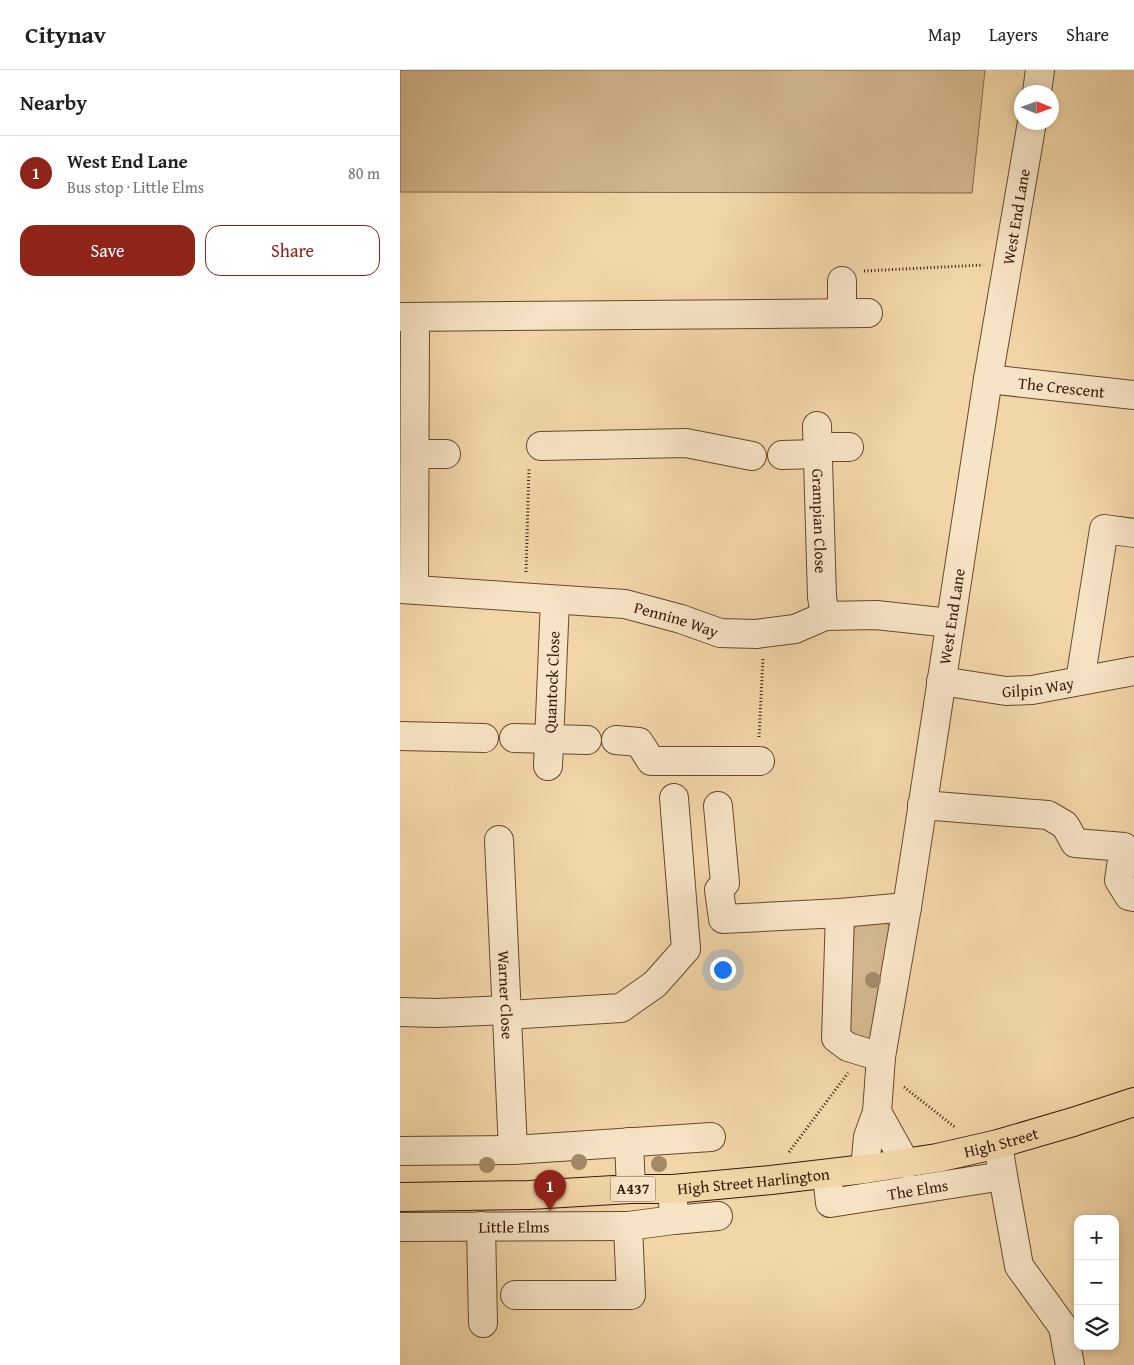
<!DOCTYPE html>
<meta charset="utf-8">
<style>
:root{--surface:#fff;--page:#f6f6f6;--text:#222;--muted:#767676;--line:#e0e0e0;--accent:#8f2418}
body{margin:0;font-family:"Gentium Book Plus",serif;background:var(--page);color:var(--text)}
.controls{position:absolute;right:15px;bottom:15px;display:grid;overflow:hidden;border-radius:10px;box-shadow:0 2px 8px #0003}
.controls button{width:45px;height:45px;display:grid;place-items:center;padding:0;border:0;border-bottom:1px solid var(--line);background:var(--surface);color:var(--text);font:25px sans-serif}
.compass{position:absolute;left:614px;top:15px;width:45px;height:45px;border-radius:50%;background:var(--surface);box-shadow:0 2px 8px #0003;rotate:91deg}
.you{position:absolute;left:322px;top:899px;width:18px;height:18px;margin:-12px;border:4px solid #fff;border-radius:50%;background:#1a73e8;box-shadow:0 0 0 8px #1a73e833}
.badge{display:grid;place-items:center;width:32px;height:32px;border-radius:50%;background:var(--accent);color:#fff;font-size:16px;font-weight:700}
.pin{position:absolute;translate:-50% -41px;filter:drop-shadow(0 1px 2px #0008)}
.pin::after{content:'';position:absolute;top:26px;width:18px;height:15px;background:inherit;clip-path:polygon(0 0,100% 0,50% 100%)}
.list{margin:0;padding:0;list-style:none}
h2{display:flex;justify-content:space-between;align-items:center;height:65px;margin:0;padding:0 20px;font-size:21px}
h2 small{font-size:16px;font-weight:400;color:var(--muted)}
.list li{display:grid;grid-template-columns:32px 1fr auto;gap:15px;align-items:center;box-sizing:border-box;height:75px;padding:0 20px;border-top:1px solid var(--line)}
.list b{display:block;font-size:19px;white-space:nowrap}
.list p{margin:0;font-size:16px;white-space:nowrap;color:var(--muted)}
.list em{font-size:16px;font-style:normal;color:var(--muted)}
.actions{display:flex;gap:10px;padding:15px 20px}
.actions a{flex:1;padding:11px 0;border:1px solid var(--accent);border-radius:15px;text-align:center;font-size:18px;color:var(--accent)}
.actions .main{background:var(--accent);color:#fff}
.icon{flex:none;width:28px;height:28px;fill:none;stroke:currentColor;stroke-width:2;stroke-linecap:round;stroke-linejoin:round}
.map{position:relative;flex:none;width:734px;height:1295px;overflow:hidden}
header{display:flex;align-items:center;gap:30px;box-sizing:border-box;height:70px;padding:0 25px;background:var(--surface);border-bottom:1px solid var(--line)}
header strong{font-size:24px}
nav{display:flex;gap:28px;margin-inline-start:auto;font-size:18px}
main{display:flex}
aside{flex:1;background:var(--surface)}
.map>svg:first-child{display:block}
.green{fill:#d3b68d;stroke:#85684a}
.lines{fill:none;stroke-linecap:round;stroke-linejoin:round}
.minor-casing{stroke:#664930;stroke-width:30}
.major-casing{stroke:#371a08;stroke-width:30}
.path{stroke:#371a08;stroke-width:3;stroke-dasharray:1 2.5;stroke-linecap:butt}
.minor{stroke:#f7e4c6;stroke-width:28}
.major{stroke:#f3d6a8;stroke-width:28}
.tree{fill:#a58866}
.labels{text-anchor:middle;stroke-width:4;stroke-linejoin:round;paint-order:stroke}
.shield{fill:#f7e4c6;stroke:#715741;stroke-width:1}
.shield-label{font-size:15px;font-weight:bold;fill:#371a08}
.street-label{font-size:16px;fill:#371a08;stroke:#f7e4c6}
</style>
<header>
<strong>Citynav</strong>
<nav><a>Map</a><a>Layers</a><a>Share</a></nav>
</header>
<main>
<aside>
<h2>Nearby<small></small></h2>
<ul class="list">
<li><span class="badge">1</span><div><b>West End Lane</b><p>Bus stop · Little Elms</p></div><em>80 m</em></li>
</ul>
<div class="actions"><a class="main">Save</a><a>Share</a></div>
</aside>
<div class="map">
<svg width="734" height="1295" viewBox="0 0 734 1295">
<rect width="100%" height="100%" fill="#f3d6a8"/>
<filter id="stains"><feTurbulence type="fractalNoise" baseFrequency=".004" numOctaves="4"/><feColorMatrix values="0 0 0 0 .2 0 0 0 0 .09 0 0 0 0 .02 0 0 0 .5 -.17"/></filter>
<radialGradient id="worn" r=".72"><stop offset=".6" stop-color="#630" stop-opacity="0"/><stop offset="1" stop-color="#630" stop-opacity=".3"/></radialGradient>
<!-- green -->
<path class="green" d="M0,0h585l-13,123 -572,-1z
M482,850l7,5 5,11 -21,100 -9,6 -17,-5 4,-103 7,-12z"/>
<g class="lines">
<defs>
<g id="minor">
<path d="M637,22l3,-22"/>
<path d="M442,243v-32"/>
<path d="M0,247l468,-4"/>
<path id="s1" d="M588,309l146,16"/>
<path id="s2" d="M417,356l5,171 3,19"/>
<path d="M141,376l145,-3 66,13"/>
<path d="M418,377h31"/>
<path d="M15,384h31"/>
<path d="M382,385l36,-1"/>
<path id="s3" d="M0,519l225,15 56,15 39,14 36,1 39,-5 30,-13 51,-1 74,8"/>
<path d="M14,519l1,-272"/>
<path id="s4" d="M541,611l65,10 26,-1 102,-19"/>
<path d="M680,611l24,-152 30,4"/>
<path d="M0,666l84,2"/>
<path d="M114,668l73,2"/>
<path d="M216,670l23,2 12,19h109"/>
<path id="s5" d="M148,696l7,-166"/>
<path d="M522,735l126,10 17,10 10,18 49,4 -5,33 10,16 5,1"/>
<path d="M318,736l7,77 -6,7 4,29 117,-6 67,-6"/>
<path id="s6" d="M99,770l14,310"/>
<path d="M440,843l-4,125 12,9 33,10"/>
<path d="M0,942l37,1 70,-3"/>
<path d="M107,945l114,-7 34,-24 31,-35 -12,-151"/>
<path d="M477,1042l29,52"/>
<path d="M229,1072l2,47"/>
<path d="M0,1081l113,-1 198,-13"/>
<path id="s7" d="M465,1099l3,-32 9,-25 4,-55 26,-150 81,-528 44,-257"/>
<path id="s8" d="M427,1104l3,29 173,-27 -5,-32"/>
<path d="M603,1106l16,90 44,61 7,38"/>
<path d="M273,1130l1,20 44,-4"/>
<path d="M81,1156l2,97"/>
<path id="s9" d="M0,1157l228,-1"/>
<path d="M115,1225h116l-3,-69 46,-6"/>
</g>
<g id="major">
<path id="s10" d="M0,1127l129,-2 102,-6h42l98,-9 94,-11 72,-11 61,-14 75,-22 61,-20"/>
</g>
</defs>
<!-- minor casing -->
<use href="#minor" class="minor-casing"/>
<!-- major casing -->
<use href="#major" class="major-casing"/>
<!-- path -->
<path class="path" d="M464,201l119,-6
M126,502l3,-104
M359,667l4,-79
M504,1017l52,41
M389,1082l59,-79"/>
<!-- minor -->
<use href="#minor" class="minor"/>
<!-- major -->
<use href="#major" class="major"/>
</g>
<!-- trees -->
<g class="tree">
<circle cx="473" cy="910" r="8"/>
<circle cx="179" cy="1092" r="8"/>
<circle cx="259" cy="1094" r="8"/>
<circle cx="87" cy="1095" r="8"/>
</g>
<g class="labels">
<!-- shield labels -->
<rect class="shield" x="210.5" y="1106.5" width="45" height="25" rx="4"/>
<g class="shield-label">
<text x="233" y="1124">A437</text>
</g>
<!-- street labels -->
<g class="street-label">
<text dy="6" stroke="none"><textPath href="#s7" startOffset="965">West End Lane</textPath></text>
<text dy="6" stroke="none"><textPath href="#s1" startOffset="74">The Crescent</textPath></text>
<text dy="6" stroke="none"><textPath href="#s2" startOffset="95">Grampian Close</textPath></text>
<text dy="6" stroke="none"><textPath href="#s7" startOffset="560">West End Lane</textPath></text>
<text dy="6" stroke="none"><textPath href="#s3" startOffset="279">Pennine Way</textPath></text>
<text dy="6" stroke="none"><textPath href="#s5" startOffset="84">Quantock Close</textPath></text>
<text dy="6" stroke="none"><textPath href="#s4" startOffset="98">Gilpin Way</textPath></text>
<text dy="6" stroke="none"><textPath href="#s6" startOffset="155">Warner Close</textPath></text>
<text dy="6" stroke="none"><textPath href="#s10" startOffset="605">High Street</textPath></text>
<text dy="6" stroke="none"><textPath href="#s10" startOffset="354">High Street Harlington</textPath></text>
<text dy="6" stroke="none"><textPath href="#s8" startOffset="118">The Elms</textPath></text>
<text dy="6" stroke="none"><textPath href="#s9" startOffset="114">Little Elms</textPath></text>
</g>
</g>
<rect width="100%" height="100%" filter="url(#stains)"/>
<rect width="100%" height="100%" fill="url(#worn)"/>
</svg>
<div class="controls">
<button>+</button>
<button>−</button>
<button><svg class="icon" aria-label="layers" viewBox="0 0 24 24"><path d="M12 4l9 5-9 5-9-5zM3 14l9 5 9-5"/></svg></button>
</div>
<svg class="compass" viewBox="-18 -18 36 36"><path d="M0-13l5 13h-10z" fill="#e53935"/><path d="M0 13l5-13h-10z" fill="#767676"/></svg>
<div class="you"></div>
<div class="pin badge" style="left:150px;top:1141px">1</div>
</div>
</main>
